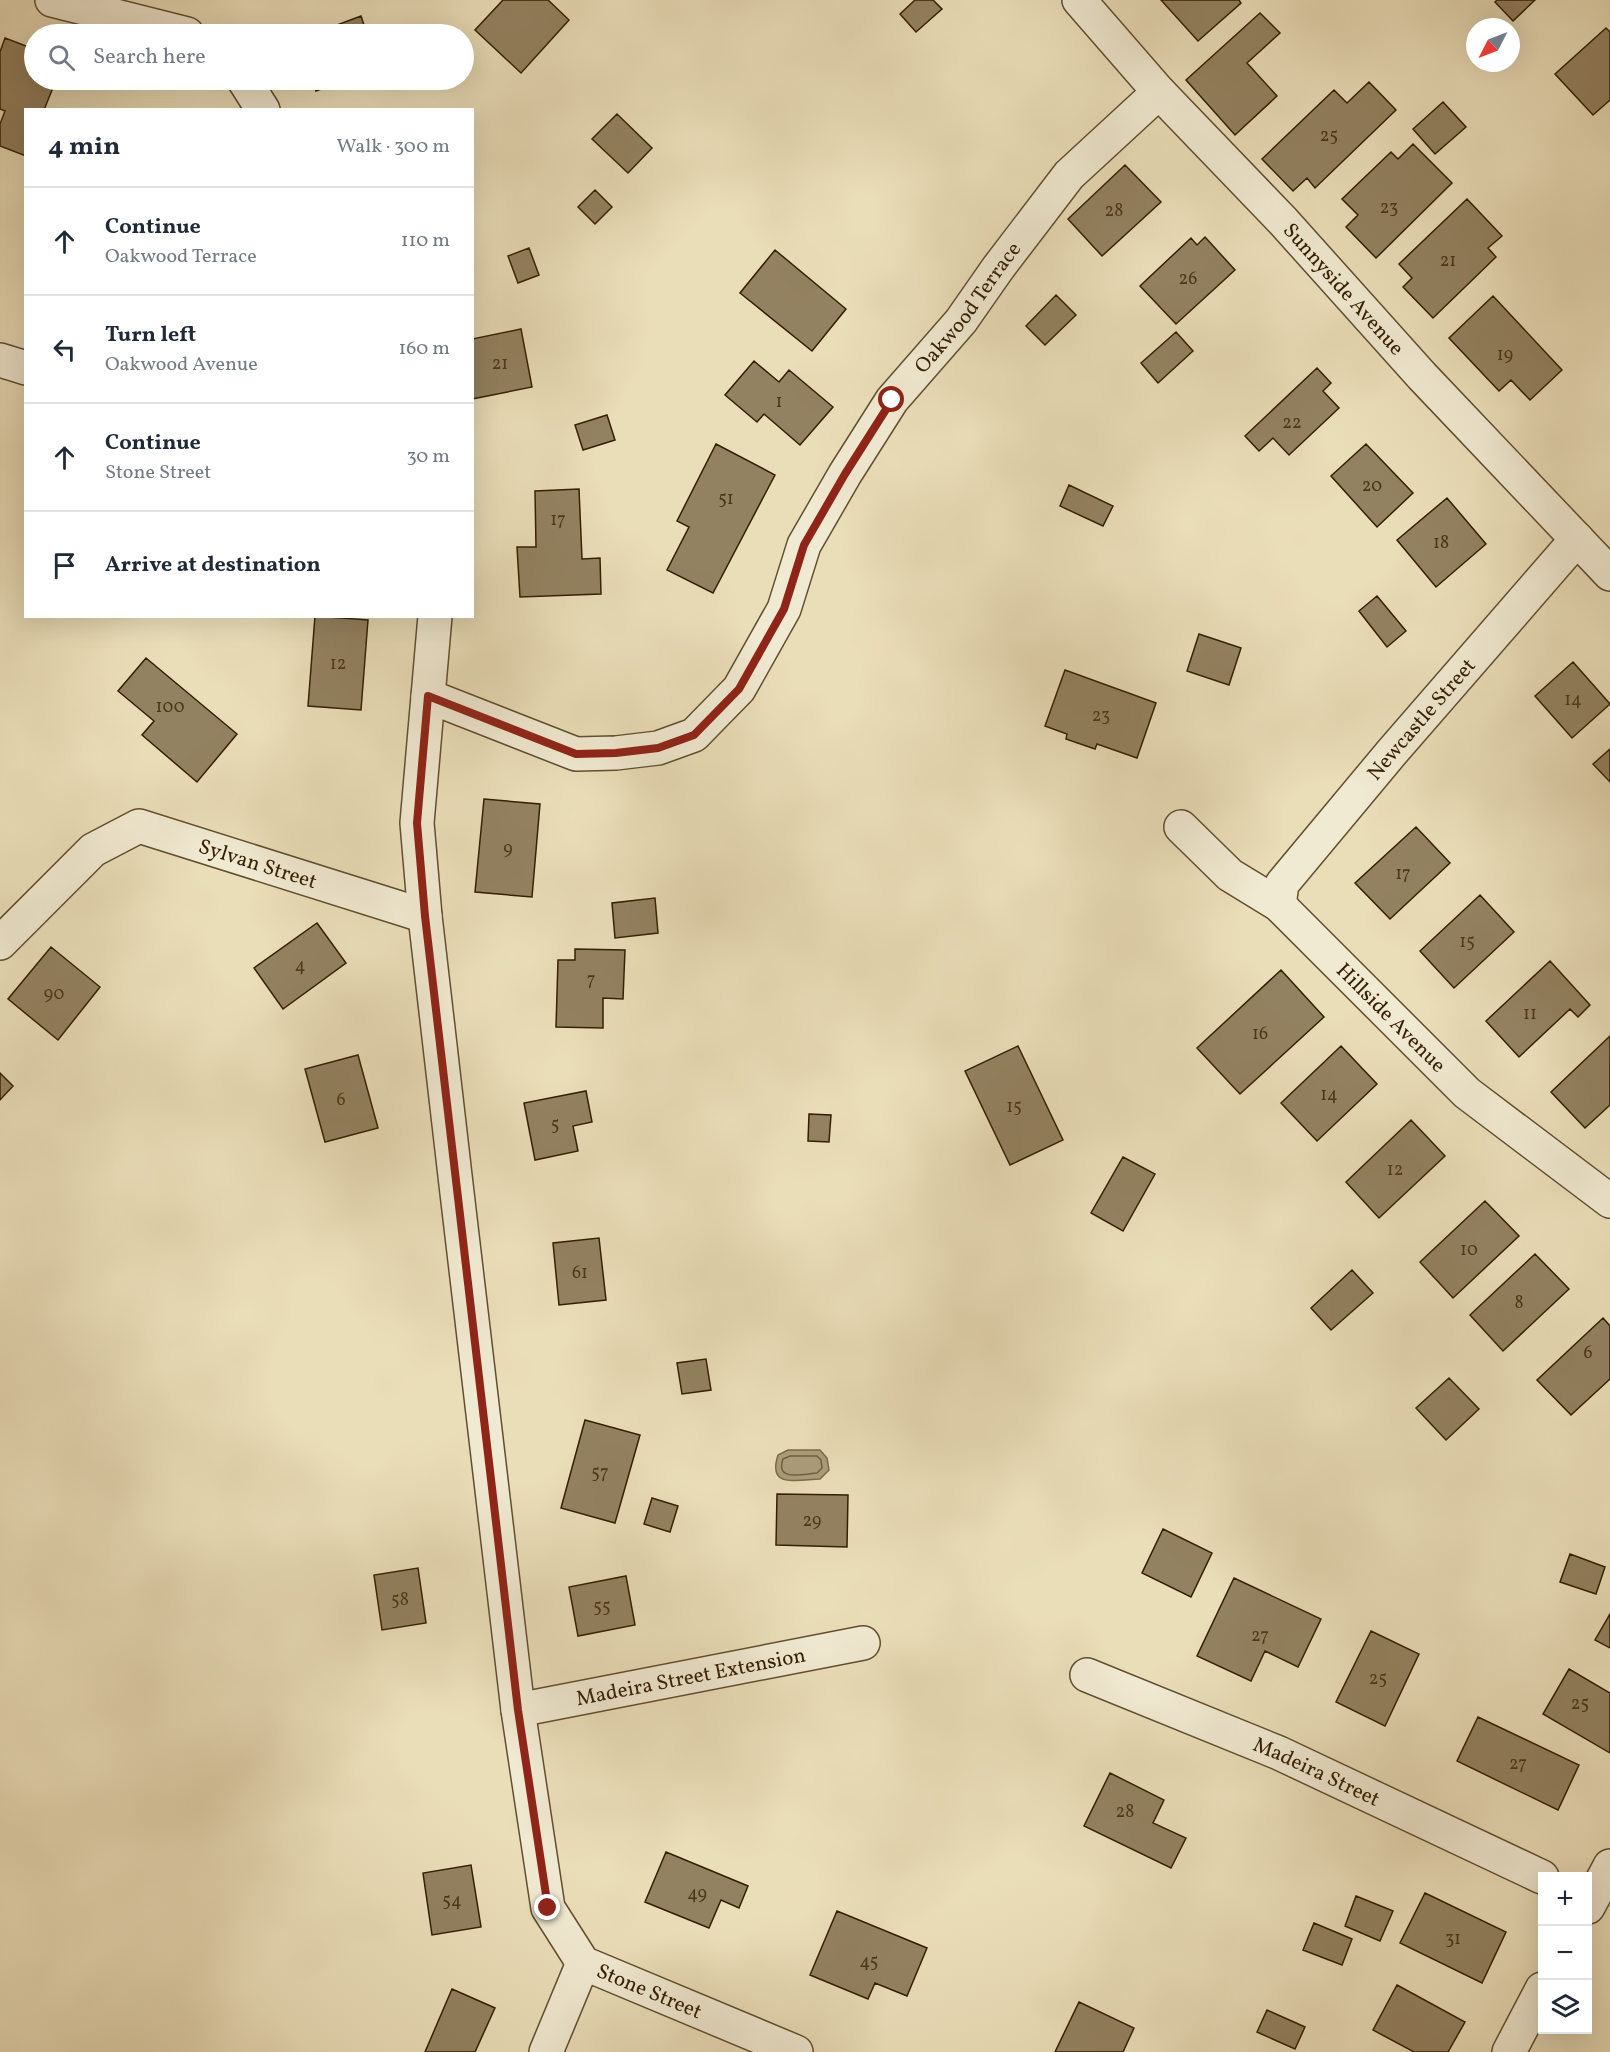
<!DOCTYPE html>
<meta charset="utf-8">
<style>
:root{--surface:#fff;--page:#f6f6f7;--text:#1f2937;--muted:#747a83;--line:#e0e1e3}
body{margin:0;font-family:Vollkorn,serif;background:var(--page);color:var(--text)}
.controls{position:absolute;right:18px;bottom:18px;display:grid;overflow:hidden;border-radius:0px;box-shadow:0 6px 24px #0002}
.controls button{width:54px;height:54px;display:grid;place-items:center;padding:0;border:0;border-bottom:2px solid var(--line);background:var(--surface);color:var(--text);font:30px sans-serif}
.compass{position:absolute;left:1466px;top:18px;width:54px;height:54px;border-radius:50%;background:var(--surface);box-shadow:0 6px 24px #0002;rotate:228deg}
.stop{position:absolute;width:18px;height:18px;margin:-14px;border:4px solid #8f2418;border-radius:50%;background:#fff}
.stop.end{background:#8f2418;border-color:#fff;box-shadow:0 2px 6px #0008}
.list{margin:0;padding:0;list-style:none}
h2{display:flex;justify-content:space-between;align-items:center;height:78px;margin:0;padding:0 24px;font-size:26px}
h2 small{font-size:20px;font-weight:400;color:var(--muted)}
.list li{display:grid;grid-template-columns:39px 1fr auto;gap:18px;align-items:center;box-sizing:border-box;height:108px;padding:0 24px;border-top:2px solid var(--line)}
.list b{display:block;font-size:22px;white-space:nowrap}
.list p{margin:0;font-size:20px;white-space:nowrap;color:var(--muted)}
.list em{font-size:20px;font-style:normal;color:var(--muted)}
.icon{flex:none;width:33px;height:33px;fill:none;stroke:currentColor;stroke-width:2;stroke-linecap:round;stroke-linejoin:round}
.map{position:relative;flex:none;width:1610px;height:2052px;overflow:hidden}
.search{position:absolute;background:var(--surface);box-shadow:0 6px 24px #0002;left:24px;top:24px;width:450px;height:66px;display:flex;align-items:center;gap:15px;box-sizing:border-box;padding:0 21px;border-radius:33px;color:var(--muted);font-size:22px}
.panel{position:absolute;background:var(--surface);box-shadow:0 6px 24px #0002;left:24px;top:108px;width:450px;height:510px;border-radius:0px}
.map>svg:first-child{display:block}
.water{fill:#ac9d7b;stroke:#7c6a4b;stroke-width:1.5}
.lines{fill:none;stroke-linecap:round;stroke-linejoin:round}
.shore{stroke:#705e3e;stroke-width:1.5}
.building{fill:#938261;stroke:#341e02;stroke-width:1.5}
.minor-casing{stroke:#624e30;stroke-width:36}
.minor{stroke:#f1ead2;stroke-width:33}
.route{stroke:#8f2418;stroke-width:8}
.labels{text-anchor:middle;stroke-width:4.5;stroke-linejoin:round;paint-order:stroke}
.number-label{font-size:18px;fill:#4c371a}
.street-label{font-size:21px;fill:#341e02;stroke:#f1ead2}
</style>
<div class="map">
<svg width="1610" height="2052" viewBox="0 0 1610 2052">
<rect width="100%" height="100%" fill="#eadeb9"/>
<filter id="stains"><feTurbulence type="fractalNoise" baseFrequency=".00333" numOctaves="4"/><feColorMatrix values="0 0 0 0 .2 0 0 0 0 .09 0 0 0 0 .02 0 0 0 .5 -.17"/></filter>
<radialGradient id="worn" r=".72"><stop offset=".6" stop-color="#630" stop-opacity="0"/><stop offset="1" stop-color="#630" stop-opacity=".3"/></radialGradient>
<!-- water -->
<path class="water" d="M788,1450h32l7,8 2,12 -9,9c-23,1 -53,10 -42,-24z"/>
<g class="lines">
<!-- shore -->
<path class="shore" d="M790,1456h27l4,4 1,8 -5,5c-14,1 -42,9 -34,-14z"/>
</g>
<!-- building -->
<path class="building" d="M503,0h45l21,20 -48,53 -46,-43z
M915,0h18l9,9 -26,23 -16,-18z
M1161,0h78l2,3 -43,38z
M1497,0h38l-22,21 -18,-19z
M1260,13l20,20 -33,30 30,33 -42,39 -49,-55z
M361,16l6,18h-54z
M1606,28l4,4v68l-17,15 -38,-41z
M5,38l29,11v31h22l-12,30h-18v46l-26,-10v-22l5,-13 -5,-2v-57z
M312,80h33l-29,11z
M1369,82l27,28 -81,78 -8,-10 -14,13 -31,-32 72,-69 13,13z
M1443,102l23,25 -31,27 -22,-25z
M617,114l35,34 -24,25 -36,-34z
M1413,144l39,39 -76,75 -30,-31 12,-12 -16,-16 49,-47 7,7z
M1125,165l36,37 -59,54 -34,-37z
M595,190l17,17 -17,17 -17,-17z
M1467,199l35,37 -14,12 8,9 -63,61 -30,-31 9,-9 -13,-14z
M1205,237l30,33 -59,54 -36,-38 51,-48 6,7z
M529,248l10,27 -21,8 -10,-27z
M775,250l71,59 -34,42 -72,-58z
M1056,295l20,20 -31,30 -19,-19z
M1493,296l69,74 -32,30 -19,-20 -12,11 -50,-53z
M521,329l11,58 -60,12v-60z
M1176,332l17,19 -35,32 -17,-20z
M754,361l25,21 10,-12 44,37 -33,38 -36,-31 -7,8 -32,-27z
M1317,368l14,15 -8,8 16,17 -50,47 -16,-17 -14,13 -14,-15z
M607,415l8,25 -32,10 -8,-25z
M716,444l59,31 -62,118 -46,-23 22,-43 -12,-6z
M1366,444l47,49 -36,34 -46,-51z
M1069,485l44,21 -10,20 -43,-20z
M579,489l3,70 18,-1 1,36 -81,3 -3,-50h19l-1,-56z
M1447,498l39,46 -50,43 -39,-47z
M1377,596l29,35 -19,16 -28,-36z
M315,616l53,4 -7,90 -53,-4z
M1199,634l42,14 -12,37 -42,-14z
M146,658l91,76 -40,48 -55,-47 12,-14 -36,-30z
M1573,662l37,42 -38,34 -37,-42z
M1065,670l91,33 -19,55 -40,-14 -2,5 -29,-10 1,-5 -22,-8z
M1610,749v33l-17,-18z
M484,799l56,5 -8,93 -57,-5z
M1416,827l34,36 -60,56 -35,-36z
M1480,895l34,37 -60,56 -34,-37z
M655,898l3,35 -43,5 -3,-35z
M317,923l29,40 -63,46 -29,-41z
M51,947l49,40 -42,53 -50,-41z
M575,949l50,1 -2,49 -20,-1v30l-47,-1 2,-67h17z
M1550,961l40,44 -12,12 -8,-8 -51,48 -33,-36z
M1281,970l43,47 -84,77 -43,-46z
M1610,1036v69l-25,23 -34,-36z
M1018,1046l45,94 -53,25 -45,-94z
M1341,1046l36,38 -60,57 -36,-38z
M358,1055l20,73 -53,14 -20,-73z
M0,1073l13,13 -13,14z
M586,1091l6,31 -19,4 5,25 -43,9 -11,-57z
M809,1114l22,1 -2,27 -21,-1z
M1411,1120l34,36 -66,62 -33,-36z
M1123,1157l32,17 -32,57 -32,-18z
M1485,1201l34,35 -66,62 -33,-36z
M599,1238l7,62 -47,5 -6,-62z
M1535,1254l34,35 -66,62 -33,-36z
M1352,1270l21,23 -42,37 -20,-22z
M1603,1318l7,8v53l-39,36 -34,-35z
M706,1359l5,31 -29,4 -5,-31z
M1449,1378l30,31 -33,31 -30,-32z
M585,1420l55,15 -25,88 -54,-15z
M777,1494l71,1 -1,52 -71,-2z
M652,1498l26,8 -8,26 -26,-8z
M1163,1529l49,24 -21,44 -49,-24z
M1570,1554l35,13 -9,27 -36,-12z
M418,1568l8,55 -44,7 -8,-55z
M626,1576l9,49 -57,11 -9,-49z
M1234,1578l87,41 -23,48 -33,-16 -14,30 -54,-25z
M1610,1614v34l-15,-8z
M1371,1631l48,23 -34,72 -49,-24z
M1569,1669l41,24v60l-67,-39z
M1478,1717l101,48 -21,45 -101,-49z
M1110,1773l54,27 -11,23 33,15 -15,30 -87,-42z
M666,1852l82,34 -9,22 -18,-8 -12,28 -64,-26z
M471,1865l10,62 -49,8 -9,-62z
M1425,1893l81,39 -24,51 -82,-40z
M1356,1896l37,15 -13,30 -35,-15z
M837,1911l90,37 -20,48 -32,-13 -7,16 -58,-24z
M1314,1923l38,16 -10,26 -39,-15z
M1397,1985l68,37 -17,30h-34l-41,-22z
M452,1989l43,19 -20,44h-50z
M1079,2002l55,26 -11,24h-68z
M1267,2010l38,17 -10,22 -38,-17z"/>
<g class="lines">
<defs>
<g id="minor">
<path d="M52,0l135,34"/>
<path id="s1" d="M1079,0l80,92 124,129 139,155 188,198"/>
<path d="M244,80l19,30"/>
<path d="M0,360l26,8"/>
<path id="s2" d="M435,616l-18,207 8,93 32,277 61,517 30,198 35,55 213,89"/>
<path id="s3" d="M428,696l148,58 40,-1 42,-5 36,-13 45,-46 45,-80 20,-64 41,-71 47,-74 69,-79 37,-53 71,-93 90,-83"/>
<path id="s4" d="M1181,827l49,48 49,30 188,188 143,108"/>
<path id="s5" d="M1279,905l3,-21 110,-132 185,-213"/>
<path id="s6" d="M0,943l93,-93 46,-24 286,90"/>
<path id="s7" d="M1087,1675l192,78 263,124"/>
<path id="s8" d="M518,1710l345,-67"/>
<path d="M1588,1907l22,-41"/>
<path d="M546,2052l37,-89"/>
<path d="M1509,2052l33,-63"/>
</g>
</defs>
<!-- minor casing -->
<use href="#minor" class="minor-casing"/>
<!-- minor -->
<use href="#minor" class="minor"/>
</g>
<g class="lines">
<!-- route -->
<path class="route" d="M548,1908l-30,-198 -93,-794 -8,-93 11,-127 148,58 40,-1 42,-5 36,-13 45,-46 45,-80 20,-64 41,-71 47,-74"/>
</g>
<g class="labels">
<!-- number labels -->
<g class="number-label">
<text x="1329" y="141">25</text>
<text x="1389" y="213">23</text>
<text x="1114" y="216">28</text>
<text x="1448" y="266">21</text>
<text x="1188" y="284">26</text>
<text x="1505" y="360">19</text>
<text x="500" y="369">21</text>
<text x="779" y="407">1</text>
<text x="1292" y="428">22</text>
<text x="1372" y="491">20</text>
<text x="726" y="504">51</text>
<text x="558" y="525">17</text>
<text x="1441" y="548">18</text>
<text x="338" y="669">12</text>
<text x="1573" y="705">14</text>
<text x="170" y="712">100</text>
<text x="1101" y="721">23</text>
<text x="508" y="854">9</text>
<text x="1403" y="879">17</text>
<text x="1467" y="947">15</text>
<text x="300" y="971">4</text>
<text x="591" y="985">7</text>
<text x="54" y="999">90</text>
<text x="1530" y="1019">11</text>
<text x="1260" y="1039">16</text>
<text x="1329" y="1100">14</text>
<text x="341" y="1105">6</text>
<text x="1014" y="1112">15</text>
<text x="555" y="1130">5</text>
<text x="1395" y="1175">12</text>
<text x="1469" y="1255">10</text>
<text x="580" y="1278">61</text>
<text x="1519" y="1308">8</text>
<text x="1588" y="1358">6</text>
<text x="600" y="1478">57</text>
<text x="812" y="1526">29</text>
<text x="400" y="1605">58</text>
<text x="602" y="1612">55</text>
<text x="1260" y="1641">27</text>
<text x="1378" y="1684">25</text>
<text x="1580" y="1709">25</text>
<text x="1518" y="1769">27</text>
<text x="1125" y="1817">28</text>
<text x="697" y="1899">49</text>
<text x="452" y="1906">54</text>
<text x="1453" y="1944">31</text>
<text x="869" y="1967">45</text>
</g>
<!-- street labels -->
<g class="street-label">
<text dy="7" stroke="none"><textPath href="#s1" startOffset="392">Sunnyside Avenue</textPath></text>
<text dy="7" stroke="none"><textPath href="#s3" startOffset="792">Oakwood Terrace</textPath></text>
<text dy="7" stroke="none"><textPath href="#s5" startOffset="237">Newcastle Street</textPath></text>
<text dy="7" stroke="none"><textPath href="#s6" startOffset="308">Sylvan Street</textPath></text>
<text dy="7" stroke="none"><textPath href="#s4" startOffset="285">Hillside Avenue</textPath></text>
<text dy="7" stroke="none"><textPath href="#s8" startOffset="176">Madeira Street Extension</textPath></text>
<text dy="7" stroke="none"><textPath href="#s7" startOffset="249">Madeira Street</textPath></text>
<text dy="7" stroke="none"><textPath href="#s2" startOffset="1438">Stone Street</textPath></text>
</g>
</g>
<rect width="100%" height="100%" filter="url(#stains)"/>
<rect width="100%" height="100%" fill="url(#worn)"/>
</svg>
<div class="controls">
<button>+</button>
<button>−</button>
<button><svg class="icon" aria-label="layers" viewBox="0 0 24 24"><path d="M12 4l9 5-9 5-9-5zM3 14l9 5 9-5"/></svg></button>
</div>
<svg class="compass" viewBox="-18 -18 36 36"><path d="M0-13l5 13h-10z" fill="#e53935"/><path d="M0 13l5-13h-10z" fill="#747a83"/></svg>
<div class="stop" style="left:892px;top:400px"></div>
<div class="stop end" style="left:548px;top:1908px"></div>
<div class="search"><svg class="icon" aria-label="search" viewBox="0 0 24 24"><circle cx="10" cy="10" r="6"/><path d="M15 15l6 6"/></svg>Search here</div>
<section class="panel">
<h2>4 min<small>Walk · 300 m</small></h2>
<ul class="list">
<li><svg class="icon" aria-label="ahead" viewBox="0 0 24 24"><path d="M12 20V5M6 11l6-6 6 6"/></svg><div><b>Continue</b><p>Oakwood Terrace</p></div><em>110 m</em></li>
<li><svg class="icon" aria-label="left" viewBox="0 0 24 24"><path d="M17 20v-9H6M10 6l-5 5 5 5"/></svg><div><b>Turn left</b><p>Oakwood Avenue</p></div><em>160 m</em></li>
<li><svg class="icon" aria-label="ahead" viewBox="0 0 24 24"><path d="M12 20V5M6 11l6-6 6 6"/></svg><div><b>Continue</b><p>Stone Street</p></div><em>30 m</em></li>
<li><svg class="icon" aria-label="arrive" viewBox="0 0 24 24"><path d="M6 21V4h12l-3 4 3 4H6"/></svg><div><b>Arrive at destination</b></div></li>
</ul>
</section>
</div>
